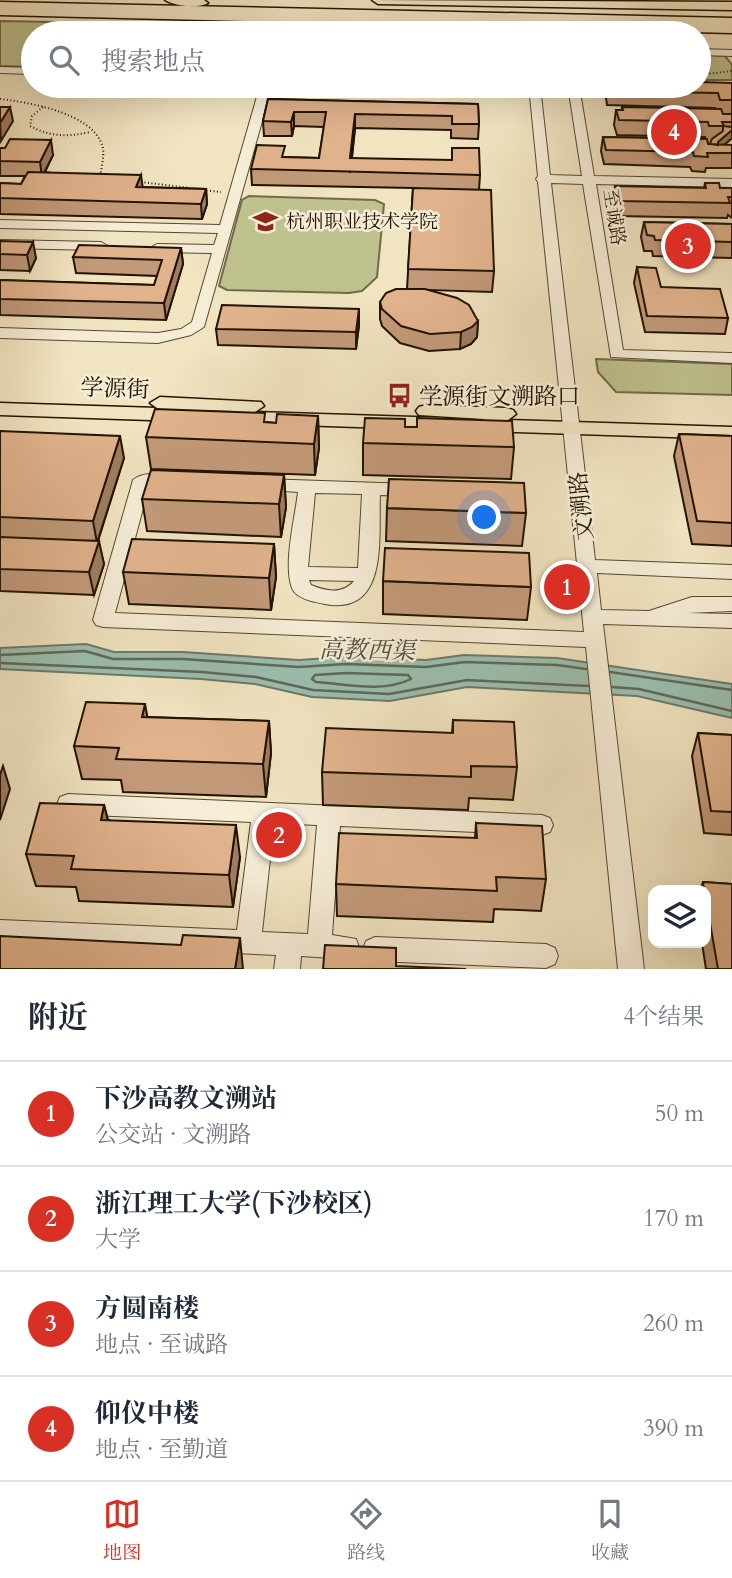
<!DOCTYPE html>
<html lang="zh">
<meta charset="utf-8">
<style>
:root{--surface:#fff;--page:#f2f2f3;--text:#1f2937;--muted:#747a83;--line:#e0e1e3;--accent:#d93025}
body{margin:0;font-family:Cardo,"Noto Serif SC",serif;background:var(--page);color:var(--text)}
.controls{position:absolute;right:21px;bottom:21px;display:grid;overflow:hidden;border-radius:14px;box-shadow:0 7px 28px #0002}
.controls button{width:63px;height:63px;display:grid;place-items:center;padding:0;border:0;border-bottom:2px solid var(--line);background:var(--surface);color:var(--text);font:35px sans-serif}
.you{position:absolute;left:485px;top:518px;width:24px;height:24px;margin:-18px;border:5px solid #fff;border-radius:50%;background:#1a73e8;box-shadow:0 0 0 10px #1a73e833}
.badge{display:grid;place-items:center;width:46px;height:46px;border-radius:50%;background:var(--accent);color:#fff;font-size:23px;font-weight:700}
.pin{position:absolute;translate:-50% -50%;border:4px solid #fff;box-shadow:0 2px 7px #0006}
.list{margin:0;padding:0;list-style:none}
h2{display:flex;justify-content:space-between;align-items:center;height:91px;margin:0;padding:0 28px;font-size:30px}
h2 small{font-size:23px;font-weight:400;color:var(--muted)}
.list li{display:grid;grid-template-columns:46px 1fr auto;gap:21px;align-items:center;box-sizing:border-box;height:105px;padding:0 28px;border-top:2px solid var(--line)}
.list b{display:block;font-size:26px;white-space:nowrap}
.list p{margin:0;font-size:23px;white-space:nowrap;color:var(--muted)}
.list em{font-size:23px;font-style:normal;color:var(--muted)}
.icon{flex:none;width:38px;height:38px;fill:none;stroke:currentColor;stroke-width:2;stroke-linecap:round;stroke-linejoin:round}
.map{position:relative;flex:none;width:732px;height:969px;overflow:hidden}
.search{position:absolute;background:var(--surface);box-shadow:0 7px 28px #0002;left:21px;right:21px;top:21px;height:77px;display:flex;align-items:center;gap:18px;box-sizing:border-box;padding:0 24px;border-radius:38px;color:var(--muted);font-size:26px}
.sheet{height:511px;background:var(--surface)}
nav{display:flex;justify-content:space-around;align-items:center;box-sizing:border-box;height:98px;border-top:2px solid var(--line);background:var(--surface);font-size:19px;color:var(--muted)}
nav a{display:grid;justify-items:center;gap:4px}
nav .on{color:var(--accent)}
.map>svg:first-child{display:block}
.green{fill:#bfc28f;stroke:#706a48;stroke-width:2}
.water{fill:#9bbfb0;stroke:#6b7a6a;stroke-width:2}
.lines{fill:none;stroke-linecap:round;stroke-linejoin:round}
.shore{stroke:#5e6958;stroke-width:2.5}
.minor-casing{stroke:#564731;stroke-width:2}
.major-casing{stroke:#221301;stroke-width:3}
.highway-casing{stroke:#221301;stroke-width:3}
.path{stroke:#221301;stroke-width:2;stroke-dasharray:1 2.5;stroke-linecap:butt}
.minor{fill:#f6edd7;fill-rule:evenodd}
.major{fill:#f1e4c1;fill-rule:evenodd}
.highway{fill:#f1e4c1;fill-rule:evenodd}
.wall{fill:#c29a79;stroke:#221301;stroke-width:2}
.shaded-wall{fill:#9e7d63;stroke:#221301;stroke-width:2}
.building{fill:#e1b38d;stroke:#221301;stroke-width:2}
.labels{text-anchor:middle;stroke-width:5;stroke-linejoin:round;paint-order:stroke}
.far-street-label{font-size:19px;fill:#221301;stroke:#f6edd7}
.far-poi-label{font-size:19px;fill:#221301;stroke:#f6edd7;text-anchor:start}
.street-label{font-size:23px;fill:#221301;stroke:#f6edd7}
.poi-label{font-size:23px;fill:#221301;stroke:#f6edd7;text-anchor:start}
.water-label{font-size:24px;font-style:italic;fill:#4c4f3e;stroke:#f6edd7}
</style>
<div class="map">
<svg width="732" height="969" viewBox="0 0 732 969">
<rect width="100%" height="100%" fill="#f1e4c1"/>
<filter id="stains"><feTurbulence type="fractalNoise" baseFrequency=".00286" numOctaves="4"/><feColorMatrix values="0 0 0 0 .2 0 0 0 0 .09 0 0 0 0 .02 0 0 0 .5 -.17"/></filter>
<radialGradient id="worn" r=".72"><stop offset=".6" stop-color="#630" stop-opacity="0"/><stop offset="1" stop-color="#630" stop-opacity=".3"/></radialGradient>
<!-- green -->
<path class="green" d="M0,21l274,5 -1,7h-240v34l-33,-1z
M699,54l26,2 7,9v15h-25l2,7 -101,5 -12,-6h103z
M249,196l126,4 9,4 -7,73 -15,14 -13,2 -122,-3 -8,-4 23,-86z
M596,359l136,5v31l-116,-3 -18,-20z"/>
<!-- water -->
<path class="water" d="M86,644l28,8h69l116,8 46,-3 81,3 38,-5 93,3 175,26v34l-95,-22 -170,-9 -77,14 -78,-4 -57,-13 -54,-5 -201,-10v-21z"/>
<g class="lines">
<!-- shore -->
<path class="shore" d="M0,655l85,-4 28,8h70l116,8 47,-3 80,3 39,-5 92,3 29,4
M0,663l202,9 54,5 57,13 76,4 78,-14 121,6
M610,672l122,18
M346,673l62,2 3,4c-28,14 -65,5 -95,3l-4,-3 3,-4z
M612,687l27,2 93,22"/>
<defs>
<path id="minor" d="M699,49l33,1v6l-33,-1z
M0,67l33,1v6l-33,-1z
M260,86h12l-68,241 -13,8 -33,8 -158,-5v-10l158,5 23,-4 11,-7 20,-69 -55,-1 -7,-4 7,-4 57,1 4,-12 -218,-5v-8l220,5z
M529,86h11l10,89 32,1 -14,-90h11l15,90 138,3v8l-136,-3 27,166 109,3v10l-121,-6 -28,-173 -32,-1 44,377 137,5v14l-135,-6 4,37 48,1 43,-14h40v14l-44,2 44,1v14l-129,-4 41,345h-26l-32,-322 -483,-20 -7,-2 -3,-5 40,-140c9,-9 39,-8 48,1l-9,6 -23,-1 -34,127 469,19 -46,-450 -2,-3 2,-3z
M0,240l101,2 7,4 -7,4 -101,-2z
M263,479l147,5 9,6 -9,6 -30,-1c-2,40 10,121 -55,109 -10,-2 -29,-5 -33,-16 -9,-24 3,-70 6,-96l-41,-3 -3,-4zM315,493l47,1 -4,74 -50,-1zM309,580l45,1c-12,14 -28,10 -43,4z
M68,794l474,21 8,3 3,7 -3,7 -8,3 -202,-9 -8,109 24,4 3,8 -3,8 -9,4 -46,-3 -1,13h-26l2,-14 -276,-13v-22l237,10 14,-108 -183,-8 -8,-3 -3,-7 3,-7zM274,823l43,2 -9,109 -46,-2z
M375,937l171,7 9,4 3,8 -3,8 -9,4 -171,-7 -9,-4 -3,-8 3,-8z"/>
<path id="major" d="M165,0h39l4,3c-10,6 -34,3 -43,-3z
M372,0l360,2v8l-354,-6z
M0,7l732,18v8l-732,-18z
M160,397l101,5 3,4 -9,6 191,6 7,2 3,4 -3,4 -7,2 -210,-7 -7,-2 -3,-4 8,-6 -51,-1 7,5 -3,4 -7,2 -180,-6v-12l157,5 -7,-5z
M426,405l80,3 7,2 3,4 -8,6 224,7v12l-247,-8 -7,-2 -3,-4 9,-6 -65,-4 -3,-4 3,-4z"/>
<path id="highway" d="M0,2l732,16v8l-732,-16z"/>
</defs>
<!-- minor casing -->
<use href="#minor" class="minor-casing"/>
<!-- major casing -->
<use href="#major" class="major-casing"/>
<!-- highway casing -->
<use href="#highway" class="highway-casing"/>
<!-- path -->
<path class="path" d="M699,75l33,-4
M588,87l9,-1
M0,99c28,3 92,14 102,46 3,8 0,18 -1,27l6,4
M43,107l-11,9 -2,10c20,11 38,11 60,6
M141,182l49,6
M203,190l18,2"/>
<!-- minor -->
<use href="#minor" class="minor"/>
<!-- major -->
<use href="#major" class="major"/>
<!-- highway -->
<use href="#highway" class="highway"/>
</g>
<!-- wall -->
<path class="wall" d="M732,83v55l-8,7h8v23h-26l-1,4 -13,-1 -2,-4 -86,-3 -3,-13 2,-14 103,2 -1,-2 -88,-2 -3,-10 2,-15h6v-3l94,2 -1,-1 -108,-3 -1,-7 2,-12z
M268,99l210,5 1,20 -1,15 -27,-1v-8l-96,-2 -3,30 128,17 -1,15 15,81 -2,21 -62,-2 48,31 -1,16 -6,7 -11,5 -31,2 -29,-8 -18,-17 -2,-7v-17l27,-13 6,-101 -161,-3 -1,-16 34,-12 34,1 5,-31 -30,-1 -2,10h-28l-1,-15z
M0,148l53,7 -8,17 97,15 64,2 1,15 -5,15 -202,-5v-31l21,1 4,-8h-25z
M705,183l15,5h12v30l-4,-3 -1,3 -111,-2 -3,-15 2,-15 89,2z
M644,222l88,2v34l-79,-2 -1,-5h-8l-3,-14z
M0,241l36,17 -6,13 -30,-1z
M181,248l2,16 -17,56 -166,-5v-35l154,5 3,-9 -81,-3 -3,-16z
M637,267l24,20 67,31 -3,16 -80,-2 -11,-49z
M359,325l-3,24 -138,-4 -2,-16z
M318,416l1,32 -4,27 -164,-6 -5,-32 120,-15 10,1z
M405,427h12l97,20 -3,32 -148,-4v-32z
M0,431l124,27 -26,83 6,23 -10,31 -94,-4z
M679,434l53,2v110l-40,-2 -18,-88z
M284,475l2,32 -5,30 -134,-6 -5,-32z
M387,508l139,5 -4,33 -136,-5z
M274,544l2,33 -5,33 -142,-6 -6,-32z
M383,581l148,6 -4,33 -144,-6z
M148,717l121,4 2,32 -5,44 -143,-5 -2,-12 -39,-1 -8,-33z
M453,720l64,47 -4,33 -44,-2 -1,12 -145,-5 -1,-33 130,-39z
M698,733l34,2v100l-28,-2 -12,-77z
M104,805l4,15 132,37 -7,50 -154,-6 -3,-14 -40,-1 -10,-32z
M476,823l70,56 -5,32 -47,-2 -1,13 -156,-6 -1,-32 139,-46z
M703,882l29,2v85h-26l-4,-26h4v-53h-6z"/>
<!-- shaded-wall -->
<path class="shaded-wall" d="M10,107l3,14 -12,20 -1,-18z
M294,112v14l-2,10 -1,-14z
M355,114v14l-5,45v-15z
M732,130v8l-16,14 2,-10z
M51,140l2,15 -11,22 -2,-15z
M141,175l2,15 -7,-3z
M206,189l1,15 -5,15 -1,-15z
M33,242l3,16 -6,13 -3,-16z
M181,248l2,16 -17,56 -2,-17z
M359,309v16l-3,24v-17z
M478,321l-1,16 -6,7 -11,5 1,-17z
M318,416l1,32 -4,27 -1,-31z
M120,436l4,22 -27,85 -4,-22z
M284,475l2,32 -5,30 -2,-33z
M99,541l5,23 -10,31 -5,-23z
M274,544l2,33 -5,33 -2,-32z
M145,704l6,33 -9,-20z
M269,721l2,32 -5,44 -3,-33z
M3,766l7,23 -10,31v-45z
M104,805l8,32 -11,-17z
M236,825l4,32 -7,50 -4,-32z
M240,938l3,31h-8z"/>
<!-- building -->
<path class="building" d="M699,82l33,1v17h-12l-2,-7 -109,-2 -1,-5h91z
M268,99l210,5 1,20h-27v-8l-97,-2 -5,44 102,2v-12h27l1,27 -229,-6 6,-24 28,1 -3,11 37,1 7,-46h-32l-3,10 -28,-1z
M0,107h10l-10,16z
M622,107l99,2 2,5h9v8h-10l2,4h-15l-1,-4 -89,-2 -3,-10h7z
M723,126l9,1v3l-14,12v3l-8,-1 2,-5 11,-8z
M603,137l104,2 1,5 24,1v8h-25l1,4 -14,-1 -1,-4 -87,-2z
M10,139l41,1 -11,22 -40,-1v-13h5z
M28,172l113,3 -5,12 70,2 -5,15 -201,-6v-15l21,1z
M705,183h14l1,5h12v9h-4l2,6 -112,-2 -3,-15 91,2z
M413,188l78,2 3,81 -86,-2z
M644,222l88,2v18l-77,-2 -1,-4 -7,-1z
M0,241l33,1 -6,13 -27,-1z
M79,245l102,3 -17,55 -164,-4v-19l154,5 8,-25 -89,-3z
M637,267l19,1 5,19 59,2 8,29 -81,-2z
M396,289h29l32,9 12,7 9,16 -6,6 -11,5 -31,2 -29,-8 -19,-17 -2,-7 6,-9z
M222,305l137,4 -3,23 -140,-3z
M155,409l110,4 -1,9 12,1 1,-9 41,2 -4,28 -168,-7z
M365,418l40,1v8h12v-9l95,3 2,26 -151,-4z
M0,431l120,5 -27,85 -93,-4z
M679,434l53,2v87l-35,-2z
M151,470l133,5 -5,29 -137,-5z
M389,479l135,4 2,30 -139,-5z
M0,537l99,4 -10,31 -89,-3z
M132,539l142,5 -5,34 -146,-6z
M385,548l144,5 2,34 -148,-6z
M86,702l59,2 -3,13 127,4 -6,43 -147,-5 3,-11 -45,-2z
M453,720l61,2 3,45 -46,-1v11l-149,-5 4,-44 127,5z
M698,733l34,2v77l-21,-1z
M40,803l64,2 -3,15 135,5 -7,50 -158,-6 3,-13 -48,-2z
M476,823l66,3 4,53 -50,-2 1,14 -161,-7 3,-51 138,5z
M703,882l29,2v85h-14l-12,-69v-10h-2z
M183,935l57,3 -5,31h-235v-33l181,9z
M325,945l71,3v18l70,3h-143z"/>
<!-- icons -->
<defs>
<symbol id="university-bare" viewBox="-9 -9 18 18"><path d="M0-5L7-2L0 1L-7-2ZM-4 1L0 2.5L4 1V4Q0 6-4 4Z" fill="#8f2418" stroke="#f6edd7" stroke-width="2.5" paint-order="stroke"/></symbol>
<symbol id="bus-bare" viewBox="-9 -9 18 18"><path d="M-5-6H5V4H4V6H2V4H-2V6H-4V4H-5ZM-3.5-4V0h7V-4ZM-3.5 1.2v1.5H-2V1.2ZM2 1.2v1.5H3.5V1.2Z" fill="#8f2418" stroke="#f6edd7" stroke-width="2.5" paint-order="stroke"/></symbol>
</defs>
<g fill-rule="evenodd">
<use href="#university-bare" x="248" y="204" width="35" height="35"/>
<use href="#bus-bare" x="382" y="378" width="35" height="35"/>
</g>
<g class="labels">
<!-- far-street labels -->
<g class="far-street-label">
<text transform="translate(615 217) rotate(81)" y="7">至诚路</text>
</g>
<!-- far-poi labels -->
<g class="far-poi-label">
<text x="286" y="228">杭州职业技术学院</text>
</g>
<!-- street labels -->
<g class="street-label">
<text transform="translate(115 388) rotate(2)" y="8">学源街</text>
<text transform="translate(581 506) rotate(-96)" y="8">文溯路</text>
</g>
<!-- poi labels -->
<g class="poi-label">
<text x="419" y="404">学源街文溯路口</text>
</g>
<!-- water labels -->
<g class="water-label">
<text transform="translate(367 650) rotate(1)" y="8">高教西渠</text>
</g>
</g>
<rect width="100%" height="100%" filter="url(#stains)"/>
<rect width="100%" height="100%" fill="url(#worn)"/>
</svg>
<div class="controls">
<button><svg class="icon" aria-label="layers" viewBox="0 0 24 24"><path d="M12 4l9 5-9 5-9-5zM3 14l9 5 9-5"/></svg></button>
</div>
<div class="you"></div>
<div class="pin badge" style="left:567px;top:587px">1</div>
<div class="pin badge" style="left:279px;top:835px">2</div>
<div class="pin badge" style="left:688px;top:246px">3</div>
<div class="pin badge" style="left:674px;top:132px">4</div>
<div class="search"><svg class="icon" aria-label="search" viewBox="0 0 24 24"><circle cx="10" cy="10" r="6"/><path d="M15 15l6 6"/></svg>搜索地点</div>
</div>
<section class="sheet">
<h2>附近<small>4个结果</small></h2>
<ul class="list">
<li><span class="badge">1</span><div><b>下沙高教文溯站</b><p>公交站 · 文溯路</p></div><em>50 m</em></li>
<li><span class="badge">2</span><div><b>浙江理工大学(下沙校区)</b><p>大学</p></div><em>170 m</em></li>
<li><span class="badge">3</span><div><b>方圆南楼</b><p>地点 · 至诚路</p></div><em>260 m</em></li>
<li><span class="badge">4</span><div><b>仰仪中楼</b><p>地点 · 至勤道</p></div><em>390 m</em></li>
</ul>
</section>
<nav>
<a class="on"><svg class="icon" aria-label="map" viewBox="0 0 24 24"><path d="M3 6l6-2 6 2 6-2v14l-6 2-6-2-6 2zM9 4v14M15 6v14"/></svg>地图</a>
<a><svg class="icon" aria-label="directions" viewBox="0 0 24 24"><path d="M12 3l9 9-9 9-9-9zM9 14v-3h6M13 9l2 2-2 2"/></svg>路线</a>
<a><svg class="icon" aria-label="saved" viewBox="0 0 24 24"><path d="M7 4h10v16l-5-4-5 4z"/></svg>收藏</a>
</nav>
